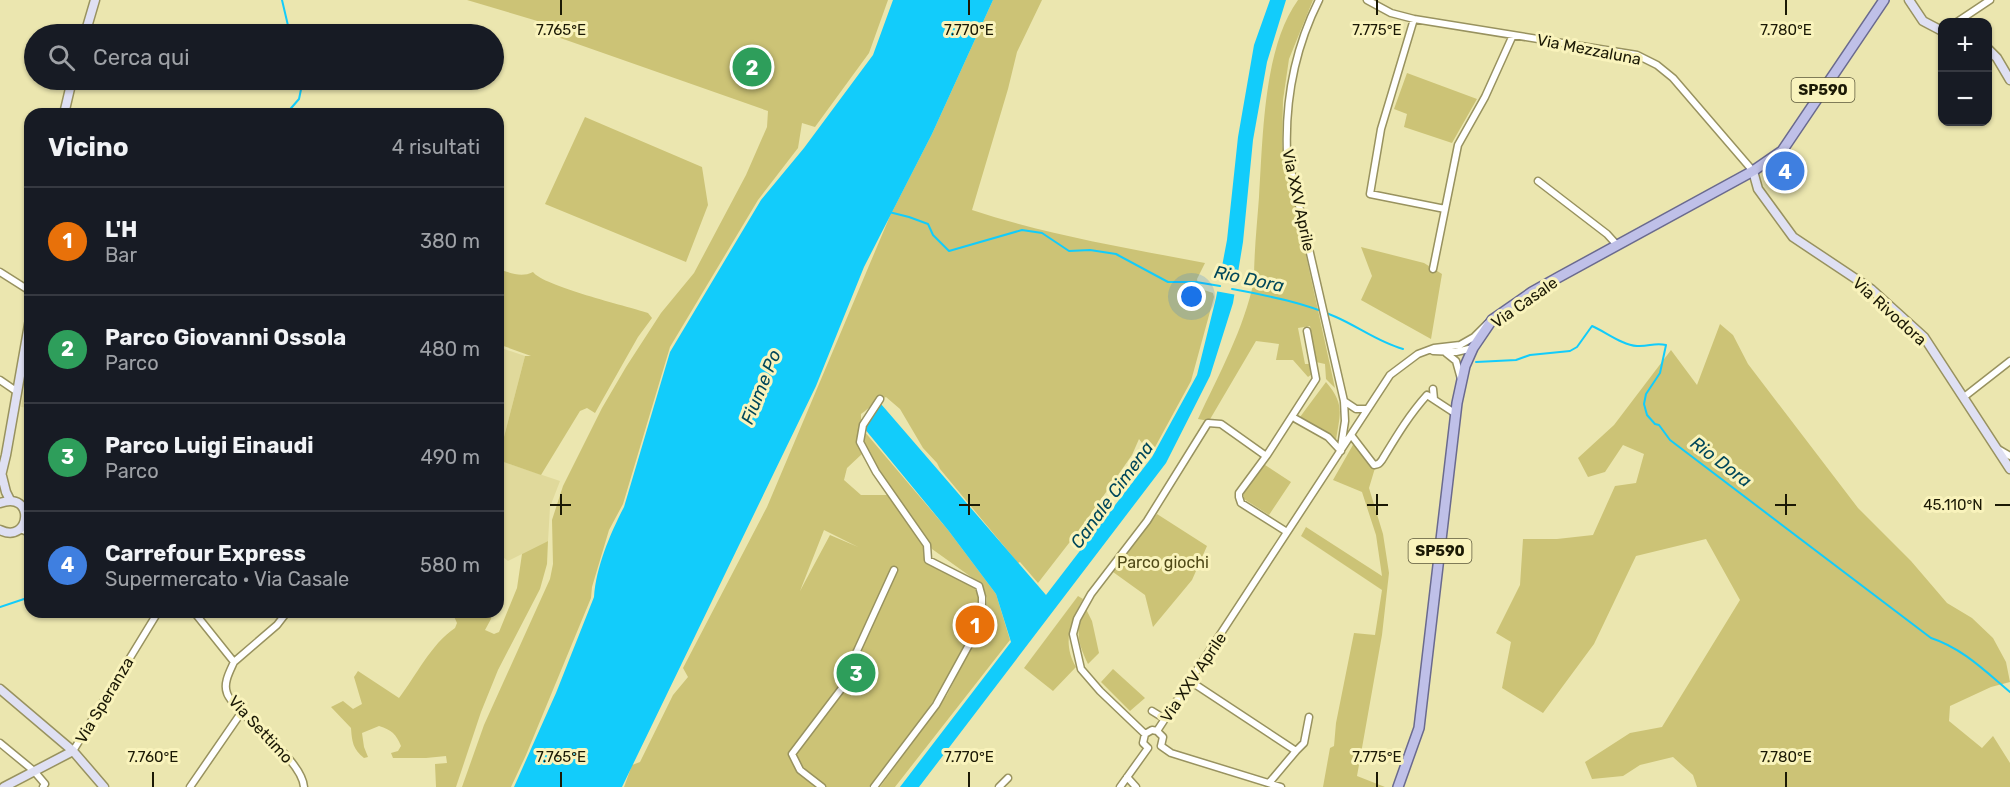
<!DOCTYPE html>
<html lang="it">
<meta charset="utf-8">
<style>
:root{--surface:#171b24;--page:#20242c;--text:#f1f3f6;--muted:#9ea1a6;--line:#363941;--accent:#0f766e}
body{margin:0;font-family:Rubik,sans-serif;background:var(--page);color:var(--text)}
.controls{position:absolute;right:18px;top:18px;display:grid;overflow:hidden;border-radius:12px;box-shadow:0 2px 4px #0004}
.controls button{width:54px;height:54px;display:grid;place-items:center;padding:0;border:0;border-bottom:2px solid var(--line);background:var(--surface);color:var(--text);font:30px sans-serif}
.you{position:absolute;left:1192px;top:297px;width:21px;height:21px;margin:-15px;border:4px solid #fff;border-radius:50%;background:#1a73e8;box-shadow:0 0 0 9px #1a73e833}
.badge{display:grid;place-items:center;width:39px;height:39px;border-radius:50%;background:var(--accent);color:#fff;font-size:20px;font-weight:700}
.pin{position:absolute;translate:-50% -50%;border:3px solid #fff;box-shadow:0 2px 6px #0006}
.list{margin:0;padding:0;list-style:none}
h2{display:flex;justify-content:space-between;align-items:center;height:78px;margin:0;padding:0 24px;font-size:26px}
h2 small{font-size:20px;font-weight:400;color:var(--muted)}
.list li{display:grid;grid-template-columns:39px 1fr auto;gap:18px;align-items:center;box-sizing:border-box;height:108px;padding:0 24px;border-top:2px solid var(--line)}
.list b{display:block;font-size:22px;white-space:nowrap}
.list p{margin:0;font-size:20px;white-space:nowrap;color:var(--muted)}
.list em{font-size:20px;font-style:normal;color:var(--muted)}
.icon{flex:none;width:33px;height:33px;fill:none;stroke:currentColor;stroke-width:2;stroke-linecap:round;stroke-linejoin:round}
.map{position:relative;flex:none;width:2010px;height:787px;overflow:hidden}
.search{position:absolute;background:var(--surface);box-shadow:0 2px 4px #0004;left:24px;top:24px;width:480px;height:66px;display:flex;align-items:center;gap:15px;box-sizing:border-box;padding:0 21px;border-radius:33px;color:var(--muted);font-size:22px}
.panel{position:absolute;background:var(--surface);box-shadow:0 2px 4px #0004;left:24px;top:108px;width:480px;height:510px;border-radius:18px}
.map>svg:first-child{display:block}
.built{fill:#e0d99b}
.green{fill:#ccc376;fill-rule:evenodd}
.water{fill:#12ccfb}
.pier{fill:#ebe6af}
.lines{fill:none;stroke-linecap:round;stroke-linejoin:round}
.stream{stroke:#12ccfb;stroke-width:2}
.street-casing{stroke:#98925f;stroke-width:9}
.secondary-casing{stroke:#98925f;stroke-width:11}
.primary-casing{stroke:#6a6a8e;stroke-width:12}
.street{stroke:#fff;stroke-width:6}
.secondary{stroke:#dfe0f3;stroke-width:8}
.primary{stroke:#bfc0e8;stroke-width:9}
.ticks{fill:none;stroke:#1b1905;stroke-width:2}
.labels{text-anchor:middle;stroke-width:6;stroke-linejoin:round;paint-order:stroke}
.shield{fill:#f9f3bc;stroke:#5e5a3c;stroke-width:1.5}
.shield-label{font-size:15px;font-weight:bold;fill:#1b1905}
.street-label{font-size:16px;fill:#1b1905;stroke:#f9f3bc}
.park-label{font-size:16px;fill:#504a18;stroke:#f9f3bc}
.water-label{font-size:18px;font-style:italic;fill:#00475a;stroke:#f9f3bc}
.ticks-label{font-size:15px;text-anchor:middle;fill:#1b1905;stroke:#f9f3bc;stroke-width:6;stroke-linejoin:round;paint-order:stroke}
</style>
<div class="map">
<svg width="2010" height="787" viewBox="0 0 2010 787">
<rect width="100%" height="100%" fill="#ebe6af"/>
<!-- built -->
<path class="built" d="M498,347l27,9 -27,104 62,21 -10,26 -2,34 -40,20 -10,-8z
M27,371l3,1v36l-9,-1z"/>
<!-- green -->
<path class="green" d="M467,0h421l-19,53 -54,74 -13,-4 -4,25 -40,52 -88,147 -47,157 -14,26 -17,57 -1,11 -65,157 -15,32h-49l22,-62 66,-146 3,-15 -1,-44 11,-34 39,-78 24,-41 35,-54 33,-40 52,-98 21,-48 1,-16 -219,-77 -5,-11z
M993,0h49l-25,52 -9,37 -36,121c76,25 155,38 233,53l-8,16 2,13 5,-2 9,3 1,4 -23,84 -37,68 -6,2 -9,-12 -7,16 -49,70 -45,58 -18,-21 -2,1 -78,-94 -3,-6 -14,-15 -23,-39 -14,-12c-12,5 -15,10 -25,17v5l7,3 -4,9 84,99 48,64 14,46 -115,147h-15l67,-92 39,-77 1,-20 -6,-14 -49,-35 -16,-26 -25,-33 -27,-46 -1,9 -16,15 -3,12 17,15h27l37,50v15l52,27c2,11 4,20 1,31 -2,10 -9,20 -13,29 -26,51 -61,96 -96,140h-245l8,-22 8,-3 33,-67 15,-18 -5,-9 84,-161 123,-291 42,-82zM824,530l34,17 -28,-12 -30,56z
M1298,0h15l-24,59 -6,41 -1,46 53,242 -9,-9 -1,-15 -9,-2 -6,-36 -12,2 7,36h6l1,10 -4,3 -15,-17h-17l3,-16 -23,-3 -47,80 -11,-2c21,-45 46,-90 56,-139 0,-28 3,-55 5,-83 4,-58 4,-149 39,-197z
M1407,73l70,26 -25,44 -48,-16 3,-13 -13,-5z
M585,117l117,50 6,38 -22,57 -141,-58z
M1361,247l63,16 18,11 -11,65 -70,-39 11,-24z
M498,269c13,4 23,9 35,3 10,14 94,34 115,41l4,5 -14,19 -43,76 -8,-5 -7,3 -39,64 -43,-15 27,-104h6l-33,-12z
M1720,324l13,11 15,29 110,144 53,53 36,42 25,15 21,20 13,24 4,20 -19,5 -41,19 -1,15 33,27 11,-12 17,27v24h-313l-4,-12 -20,-18 -33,8 -17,11 -31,3 -7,-17 45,-29 32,-6 78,-127 -34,-61 -70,17 -42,88 -51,69 -41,-25 9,-46 -15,-9 24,-48 3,-46h34l36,-4 22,-49 21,-3 8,-29 -21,-9 -18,27 -17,5 -10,-19 36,-33 57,-75 26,35z
M1326,382c19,22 14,32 10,58l-8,-7 -28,-16z
M1354,443l10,15 11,10 -6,20 14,46 6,39 -7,62 -25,141 28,11h-62l7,-39 4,-2 2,-23 18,-90 21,2 7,-45 -81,-54 5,-9 76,49 -6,-41 -14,-43 -29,-12z
M1262,463l29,19 -22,33 -25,-16 -1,-7z
M1157,514l50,32 -15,34 -39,47 -8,-32 -32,-23z
M548,541l-1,23 -7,25 -42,81 -17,42 -25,75h-20l-1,-23 12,-1 -1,-7 -20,2h-33l-2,-5 7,-2 3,-5c-5,-12 -9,-16 -22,-20l-17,7 2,14 4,10 -4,1c-11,-9 -12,-16 -13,-30l-20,-21 12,-6 10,8 9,-5 -8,-27 4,-6 41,27c17,-22 32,-54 56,-70l2,-5 -5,-11h40l-1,7 -6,11 9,4 5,-2 18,-44 5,-34z
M1078,596l5,3c-13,23 -21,44 -7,68l-23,24 -29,-23z
M1086,609l6,12 7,32 -11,11c-10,-21 -14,-33 -2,-55z
M1113,669l32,29 -15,13 -29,-29z"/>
<!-- water -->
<path class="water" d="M893,0h100l-61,134 -68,133 -48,119 -194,401h-108l42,-94 38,-96c2,-30 16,-63 30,-90l46,-155 91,-152 43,-52 69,-93z
M1270,0h16l-19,62 -14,78 -10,102 -10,61 -23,73 -44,87 -247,324h-19l111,-145 -15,-48 -48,-64 -84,-102 17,-24 165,191 106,-138 45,-82 19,-77 11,-58 11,-103 16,-92z"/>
<!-- pier -->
<path class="pier" d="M1217,279l22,4 -2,12 -22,-4z"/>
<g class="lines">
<!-- stream -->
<path class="stream" d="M282,0l8,34
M286,114l13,-15 4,-19
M889,212l20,5 19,7 5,11 16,16 73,-21 20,3 27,18 21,-1 26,4 52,28h28l24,4
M1232,289c36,7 70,13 104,28 23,10 42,25 67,32
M1476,362l40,-2 14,-5 40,-4 7,-4 15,-21c14,6 30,19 45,20 12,1 17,-4 29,-1l-6,28 -14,21 -2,10 3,11 8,9 4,1 11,15 261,198c31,10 54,33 79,54
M0,607l30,-10"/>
<defs>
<path id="street" d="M1319,0c-24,48 -34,100 -32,153l57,248 1,20 -4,26
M1367,0l24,13 23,6 223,36 20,10 16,13 80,93
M1414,19l-33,110 -11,65 75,15
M1957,22l33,-22
M1538,181l69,53 10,11
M1433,269l25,-124 27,-48 28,-62
M0,272l30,19
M1433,351l23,1 17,-4
M1446,353l10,8 5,18
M0,380l16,11
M1433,389l1,10
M1964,397l46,-36
M1344,401l12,8h11
M1296,419l32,18 13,14
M1351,435l23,30c5,-1 5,-1 8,-5 14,-23 27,-45 45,-65l29,19
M1998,449l12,7
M20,529l10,4
M1287,532l-46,-29 -2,-6v-4l28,-38 49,-76 -9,-48
M194,612l40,50c-4,9 -11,21 -7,31 1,4 5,8 8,12 17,21 67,56 69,82
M234,662l43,-37 10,-13
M1190,681l106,70 -27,32
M1152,711l13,8
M1157,731l233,-356 28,-21 16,-6 26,-3 14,-8 13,-13
M1157,731l6,6 -2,9
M1145,734l-45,-43 -19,-22 -8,-35 4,-15 14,-25 56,-73 61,-98 13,1 45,32
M0,743l34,28 11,13 -2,3
M1161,746l10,7 110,34
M1148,748l-5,-5 2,-9 7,-4 5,1
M73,751l85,-139
M1296,751l8,-8 5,-26
M1127,777l9,10
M190,787l51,-74
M822,787l-22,-17 -8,-16 69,-91 -6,-7 2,-5 37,-81
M874,787l62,-82 34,-62 12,-28v-18l-3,-11 -51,-26 -1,-15 -51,-73 -16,-30 3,-17 17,-26
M999,787l9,-9
M1120,787l28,-39"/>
<path id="secondary" d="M1909,0l14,21 19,10
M85,34l10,-34
M1988,49l9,9 13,22
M64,114l8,-34
M1753,171l5,18 35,48 78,52 53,48 86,132
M2,476l4,16 4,8
M0,480l6,-25 24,-136
M0,503c36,-13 31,42 0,27
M0,689l73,62 31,36
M4,787l69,-36"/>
<path id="primary" d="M1398,787l21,-59 38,-325 8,-37 8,-18 19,-28 40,-28 27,-15 194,-106 29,-20 102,-151"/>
</defs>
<!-- street casing -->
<use href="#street" class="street-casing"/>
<!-- secondary casing -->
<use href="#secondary" class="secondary-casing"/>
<!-- primary casing -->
<use href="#primary" class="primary-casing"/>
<!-- street -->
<use href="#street" class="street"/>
<!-- secondary -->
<use href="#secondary" class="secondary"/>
<!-- primary -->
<use href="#primary" class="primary"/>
</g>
<!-- ticks -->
<path class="ticks" d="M561,0v15M969,0v15M1377,0v15M1786,0v15M561,494v21M969,494v21M1377,494v21M1786,494v21M550,505h21M959,505h21M1367,505h21M1775,505h21M1995,505h15M153,772v15M561,772v15M969,772v15M1377,772v15M1786,772v15"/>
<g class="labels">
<!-- shield labels -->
<g class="shield">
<rect x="1791.5" y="78" width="63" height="24" rx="4.5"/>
<rect x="1408.5" y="539" width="63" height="24" rx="4.5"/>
</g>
<g class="shield-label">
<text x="1823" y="95">SP590</text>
<text x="1440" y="556">SP590</text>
</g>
<!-- street labels -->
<g class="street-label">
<text transform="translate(1589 49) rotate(11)" y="6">Via Mezzaluna</text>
<text transform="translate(1299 200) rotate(78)" y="6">Via XXV Aprile</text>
<text transform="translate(1524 302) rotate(-35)" y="6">Via Casale</text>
<text transform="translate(1890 311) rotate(42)" y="6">Via Rivodora</text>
<text transform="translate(1193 677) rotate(-56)" y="6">Via XXV Aprile</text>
<text transform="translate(104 700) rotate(-59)" y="6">Via Speranza</text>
<text transform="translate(261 729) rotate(47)" y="6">Via Settimo</text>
</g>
<!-- park labels -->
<g class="park-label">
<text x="1163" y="568">Parco giochi</text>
</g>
<!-- water labels -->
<g class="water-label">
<text transform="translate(1249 279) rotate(12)" y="6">Rio Dora</text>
<text transform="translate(761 387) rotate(-68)" y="6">Fiume Po</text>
<text transform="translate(1721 462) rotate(37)" y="6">Rio Dora</text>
<text transform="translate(1112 495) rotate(-54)" y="6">Canale Cimena</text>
</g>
</g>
<g class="ticks-label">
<text x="561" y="35">7.765°E</text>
<text x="969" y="35">7.770°E</text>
<text x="1377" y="35">7.775°E</text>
<text x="1786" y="35">7.780°E</text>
<text x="1953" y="510">45.110°N</text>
<text x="153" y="762">7.760°E</text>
<text x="561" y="762">7.765°E</text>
<text x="969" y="762">7.770°E</text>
<text x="1377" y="762">7.775°E</text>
<text x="1786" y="762">7.780°E</text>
</g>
</svg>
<div class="controls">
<button>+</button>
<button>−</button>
</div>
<div class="you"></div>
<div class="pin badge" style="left:975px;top:625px;background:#e8710a">1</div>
<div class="pin badge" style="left:752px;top:67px;background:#2e9e5b">2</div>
<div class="pin badge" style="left:856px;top:673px;background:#2e9e5b">3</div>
<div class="pin badge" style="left:1785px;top:171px;background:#3f7fe0">4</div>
<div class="search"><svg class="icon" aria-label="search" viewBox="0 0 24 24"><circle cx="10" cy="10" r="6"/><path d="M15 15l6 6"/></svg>Cerca qui</div>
<section class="panel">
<h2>Vicino<small>4 risultati</small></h2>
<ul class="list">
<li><span class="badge" style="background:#e8710a">1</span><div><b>L'H</b><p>Bar</p></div><em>380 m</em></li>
<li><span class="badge" style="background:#2e9e5b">2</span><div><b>Parco Giovanni Ossola</b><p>Parco</p></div><em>480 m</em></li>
<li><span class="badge" style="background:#2e9e5b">3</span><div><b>Parco Luigi Einaudi</b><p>Parco</p></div><em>490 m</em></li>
<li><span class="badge" style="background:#3f7fe0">4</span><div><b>Carrefour Express</b><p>Supermercato · Via Casale</p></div><em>580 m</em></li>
</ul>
</section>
</div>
